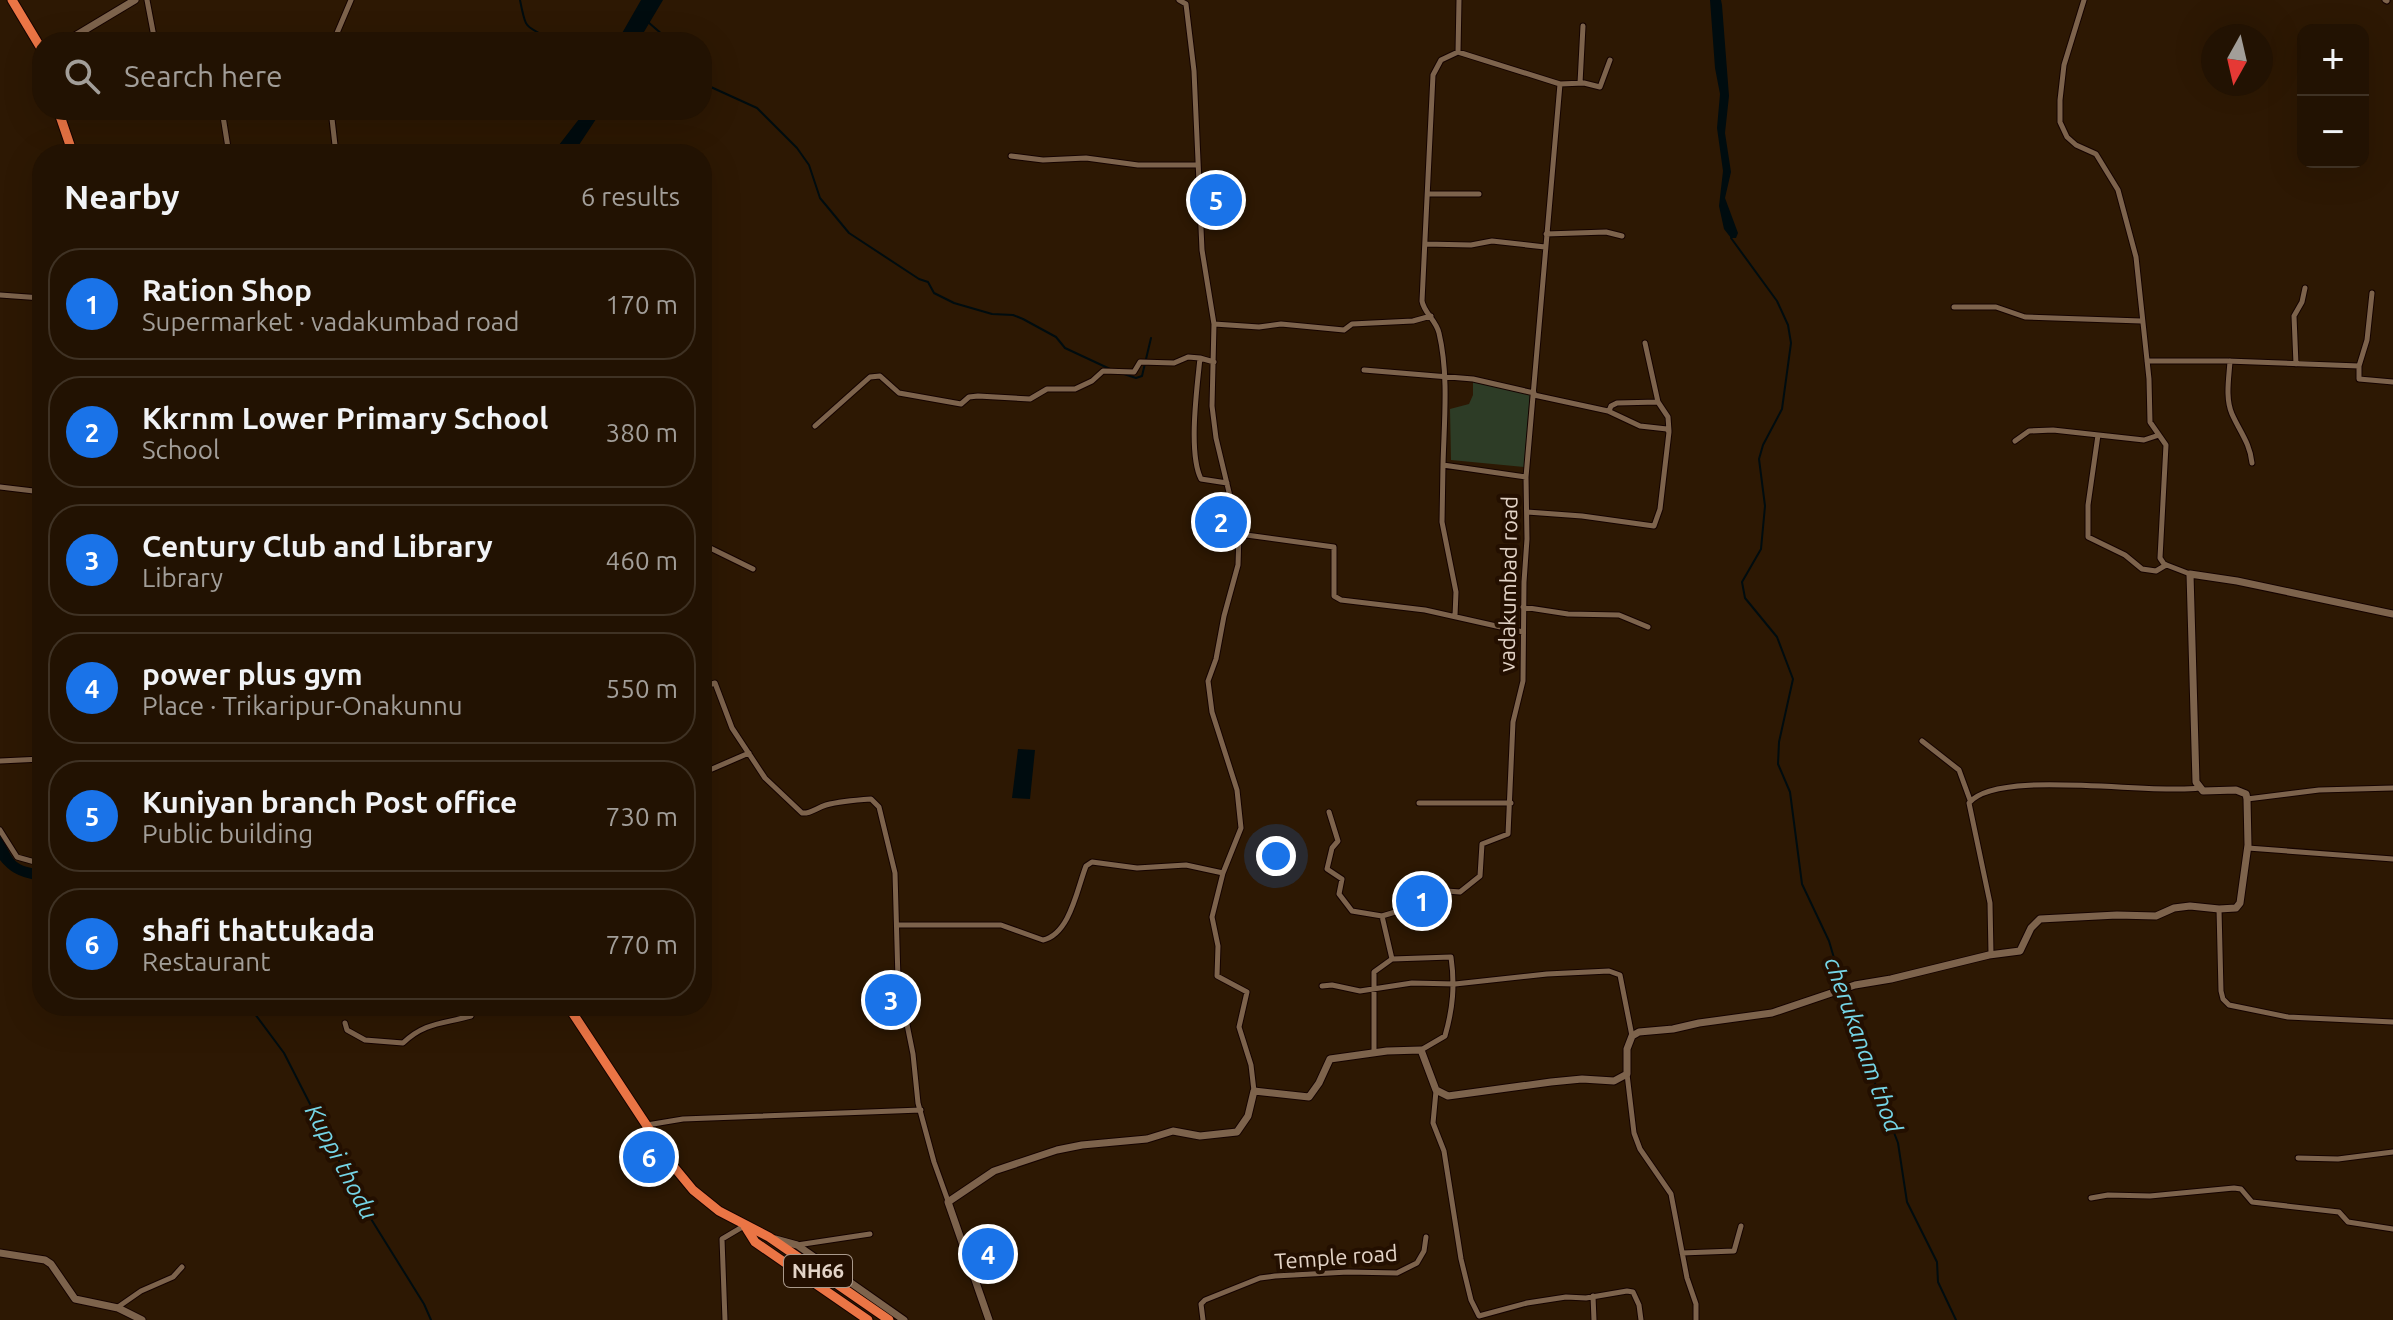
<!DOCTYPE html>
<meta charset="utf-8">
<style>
:root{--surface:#221202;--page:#2e2011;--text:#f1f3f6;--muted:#a29e99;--line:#3f3224;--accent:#1a73e8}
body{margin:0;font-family:Ubuntu,sans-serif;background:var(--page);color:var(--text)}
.controls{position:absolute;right:24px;top:24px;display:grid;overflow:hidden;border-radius:16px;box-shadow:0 8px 32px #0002}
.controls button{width:72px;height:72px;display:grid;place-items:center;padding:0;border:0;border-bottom:2px solid var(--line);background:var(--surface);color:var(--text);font:40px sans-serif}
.compass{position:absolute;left:2201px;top:24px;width:72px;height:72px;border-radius:50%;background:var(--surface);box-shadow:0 8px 32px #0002;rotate:188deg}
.you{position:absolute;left:1276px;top:856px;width:28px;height:28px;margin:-20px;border:6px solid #fff;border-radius:50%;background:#1a73e8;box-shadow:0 0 0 12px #1a73e833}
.badge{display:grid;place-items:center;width:52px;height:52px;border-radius:50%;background:var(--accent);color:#fff;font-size:26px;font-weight:700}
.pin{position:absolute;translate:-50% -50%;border:4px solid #fff;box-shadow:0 2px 8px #0006}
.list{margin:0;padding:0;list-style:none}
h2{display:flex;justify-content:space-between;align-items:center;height:104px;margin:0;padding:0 32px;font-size:34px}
h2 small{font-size:26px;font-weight:400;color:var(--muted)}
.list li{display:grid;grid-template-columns:52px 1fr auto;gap:24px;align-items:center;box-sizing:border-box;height:112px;margin:0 16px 16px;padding:0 16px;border:2px solid var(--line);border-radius:32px}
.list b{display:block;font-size:30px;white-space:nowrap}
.list p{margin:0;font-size:26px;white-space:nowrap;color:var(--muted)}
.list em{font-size:26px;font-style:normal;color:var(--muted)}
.icon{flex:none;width:44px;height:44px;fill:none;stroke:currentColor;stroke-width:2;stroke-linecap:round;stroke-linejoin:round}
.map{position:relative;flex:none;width:2393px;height:1320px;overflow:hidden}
.search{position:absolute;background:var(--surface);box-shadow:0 8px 32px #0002;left:32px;top:32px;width:680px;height:88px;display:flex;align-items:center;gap:20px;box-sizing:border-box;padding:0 28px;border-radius:32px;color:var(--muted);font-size:30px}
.panel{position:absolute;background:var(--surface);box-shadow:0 8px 32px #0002;left:32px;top:144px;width:680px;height:872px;border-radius:32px}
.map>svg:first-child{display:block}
.built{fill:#3a2003}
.green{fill:#2d3c26}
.water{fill:#000c0f}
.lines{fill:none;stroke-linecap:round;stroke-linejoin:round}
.stream{stroke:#000c0f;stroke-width:2}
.street-casing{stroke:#150300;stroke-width:7}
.secondary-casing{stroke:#150300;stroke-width:9}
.highway-casing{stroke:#150300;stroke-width:11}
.street{stroke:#7d634c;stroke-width:5}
.secondary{stroke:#7d634c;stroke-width:7}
.highway{stroke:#eb7545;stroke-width:9}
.labels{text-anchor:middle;stroke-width:8;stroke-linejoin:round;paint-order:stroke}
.shield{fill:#230f00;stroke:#a9998b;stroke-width:2}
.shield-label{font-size:20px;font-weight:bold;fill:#e3d4c7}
.street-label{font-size:22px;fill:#e3d4c7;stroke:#230f00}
.water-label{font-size:24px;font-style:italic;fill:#75d5e6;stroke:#230f00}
</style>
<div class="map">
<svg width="2393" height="1320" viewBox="0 0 2393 1320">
<rect width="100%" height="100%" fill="#2d1803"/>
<!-- built -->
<path class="built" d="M1232,504l5,27 -31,-2 2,-14 16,-3z"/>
<!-- green -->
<path class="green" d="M1473,381l57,13 -6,73 -73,-7 -1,-51 19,-5 4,-9z"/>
<!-- water -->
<path class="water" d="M641,0h22l-25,42h-21z
M1710,0h11l1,5 7,91 -4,37 6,39 -6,26 13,35 -2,5h-5l-7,-9 -5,-23 4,-35 -6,-43 3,-34 -5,-26z
M586,110h16l-29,44h-21z
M1018,749l17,1 -5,49 -18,-1z
M0,835c15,25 10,30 42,35v11c-18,-3 -30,-6 -42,-21z"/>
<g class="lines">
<!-- stream -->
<path class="stream" d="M520,0c7,36 6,22 33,42
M648,22l23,20
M702,83l55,25 40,40 12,17 11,33 29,35 70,46 9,3 6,11 20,10 38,11 21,1 10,4 33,18 9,11 45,21
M1731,238l46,63 11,24 3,18 -9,66 -19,36 -4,14 6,47 -4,43 -19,33 3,16 32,39 16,42 -14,63 -1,22 12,28 12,92 27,57 13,44
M1124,374l12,4 6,-2 9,-38
M1845,991l23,52 5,35 25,65 9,59 30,60 1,20 18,38
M249,1006l35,47 74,145 66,106 7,16"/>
<defs>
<path id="street" d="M147,0l8,42
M1179,0l7,4 8,67 8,179 12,74 -2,82 4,32 23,96 -1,31 -14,51 -8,43 -8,22 4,31 25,78 4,38 -18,45 -11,44 6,29 -1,30 30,16 -8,35 12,38 3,26
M2084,0l-20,65 -4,35v22l7,15 9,8 20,9 22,36 18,67 13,122 1,43 16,23 -6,113 4,6 26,10
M2385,0l2,1
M336,42l1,-9 14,-33
M1458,52l102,32 -34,393
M1580,83l3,-57
M1560,84l24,-1 16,4 10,-27
M222,110l7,44
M331,110l5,44
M1011,156l32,4 43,-2 52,7h59
M1428,194h51
M1546,234l60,-2 16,4
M1425,244l46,1 21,-4 53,6
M0,295l42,3
M1954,307h42l29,10 116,4
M1214,324l45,3 22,-3 63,6 8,-6 61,-3 18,-5
M1645,343l13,59
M2147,361h80l132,5 8,-26 5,-47
M2230,361c-1,17 -5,37 2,53 8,18 18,29 20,49
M1214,362l-14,-4c-3,30 -12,95 1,121l26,4
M2296,364l-2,-48 8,-14 3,-14
M2359,366v13l34,3
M1364,370l109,9 61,14
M1609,411l2,-5 6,-3 41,-1 10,15 1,14
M815,426l55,-49 10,-1 19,17 62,11 8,-7 9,-1 52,3 17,-10h28l17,-8 11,-10 31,1 6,-10 34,1 14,-6 12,1
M2098,435l-10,70v32l37,18 17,14 14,2 10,-6
M2015,441l14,-10 24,-1 91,10 15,-5
M1443,465l-1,57 14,70 -1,24
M0,487l42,5
M1527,512l55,4 72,10 6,-17 9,-77 -2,-3 -27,-3 -32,-15 -74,-16
M1239,534l95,13v49l7,4 84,10 98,22
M702,544l51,25
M1523,607l45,7 51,1 29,12
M702,687l13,-4 17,45 33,50 37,35c9,1 14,-5 24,-8 15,-4 30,-5 45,-6l8,8 16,66 3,107 15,74 5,49 16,59 14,39
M1922,741l37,29 11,30
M0,761l42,-2
M712,769l37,-16
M2247,799l72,-9 74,-2
M1419,803h92
M1329,812l9,29 -6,7 -5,21 15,10 -3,15 13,17 30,5
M0,830l17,27 25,7
M2248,848l145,11
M2219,909l2,82 2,8 6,6 59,12 105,5
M898,925h103l42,15c27,-6 34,-51 43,-74l6,-4 45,6 49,-3 37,8
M1991,954l-1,-51 -21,-100c27,-35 182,-8 230,-15
M1392,959l59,-2c4,28 2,51 -6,79l-24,14
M1322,986l10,-1 28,6 52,-8 43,1 92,-10 62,-3 11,4 12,61
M345,1023l2,7 18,10 38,3c22,-21 40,-19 68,-27l2,-10
M1374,1053v-81l18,-13 -10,-43 30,-9 3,-15 5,-3 40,3 20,-16 2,-32 26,-10 5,-112 10,-41 1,-99 3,-43 -1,-62 -83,-12c1,-42 6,-90 -4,-132 -3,-13 -15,-20 -17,-32l11,-226 8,-15 17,-8 1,-52
M1627,1074l7,59 6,16 31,45 16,84 9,26v16
M1436,1091l-3,32 11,28 17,108 10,41 8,16 48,-13 39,-6 20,1 41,-7 6,1 6,13 2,15
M647,1125l36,-6 238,-9
M2298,1158l40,1 55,-7
M2091,1198l17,-3 42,1 84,-8 7,1 11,13 87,10 9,10 45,7
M797,1245l73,-11
M1682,1253l52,-2 7,-25
M1593,1296l1,24
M118,1307l23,-16 32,-14 9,-10
M725,1320l-3,-81 22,-13
M1203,1320l-2,-16 4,-4 55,-22 15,-2 73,-4 49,1 20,-10 7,-12 2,-14"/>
<path id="secondary" d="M65,42l70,-42
M775,1239l22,6 107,75
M0,1253l45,7 6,4 24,35 43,9 24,12
M989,1320l-41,-118 46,-31 63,-21 25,-5 65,-6 26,-8 27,5 37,-4 11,-16 6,-25 55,6 10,-14 11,-24 57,-8 34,-1 15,40 12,6 103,-14 31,-3 32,2 13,-7v-25l5,-13 7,-4 34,-3 26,-6 73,-10 83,-28 36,-6 98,-24 31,-4 11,-23 9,-9 77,-4 39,1 18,-8 16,-2 29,3 17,-1 4,-5 8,-58 -1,-46 -1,-5 -10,-4 -33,1 -7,-9 -6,-208 47,7 156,33"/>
<path id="highway" d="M12,0l30,50
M58,110l15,44
M568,1006l106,161 19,23 26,21 50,26 120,83
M745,1226l10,16 113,78"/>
</defs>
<!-- street casing -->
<use href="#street" class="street-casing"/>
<!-- secondary casing -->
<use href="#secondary" class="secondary-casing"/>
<!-- highway casing -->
<use href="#highway" class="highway-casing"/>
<!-- street -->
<use href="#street" class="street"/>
<!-- secondary -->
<use href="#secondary" class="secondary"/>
<!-- highway -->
<use href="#highway" class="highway"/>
</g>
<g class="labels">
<!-- shield labels -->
<rect class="shield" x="784" y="1255" width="68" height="32" rx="6"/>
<g class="shield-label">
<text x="818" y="1278">NH66</text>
</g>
<!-- street labels -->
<g class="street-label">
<text transform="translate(1508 584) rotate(-89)" y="8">vadakumbad road</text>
<text transform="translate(1336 1257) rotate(-4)" y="8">Temple road</text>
</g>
<!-- water labels -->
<g class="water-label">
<text transform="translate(1863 1045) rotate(70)" y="8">cherukanam thod</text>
<text transform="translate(341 1162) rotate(62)" y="8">Kuppi thodu</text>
</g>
</g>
</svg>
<div class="controls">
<button>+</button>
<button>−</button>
</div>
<svg class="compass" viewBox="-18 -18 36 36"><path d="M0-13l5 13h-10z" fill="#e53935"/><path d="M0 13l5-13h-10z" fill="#a29e99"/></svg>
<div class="you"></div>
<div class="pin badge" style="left:1422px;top:901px">1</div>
<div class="pin badge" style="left:1221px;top:522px">2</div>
<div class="pin badge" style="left:891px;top:1000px">3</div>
<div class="pin badge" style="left:988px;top:1254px">4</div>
<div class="pin badge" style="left:1216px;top:200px">5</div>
<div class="pin badge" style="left:649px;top:1157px">6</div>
<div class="search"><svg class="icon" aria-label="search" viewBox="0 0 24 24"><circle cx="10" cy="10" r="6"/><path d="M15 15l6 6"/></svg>Search here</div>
<section class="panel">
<h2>Nearby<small>6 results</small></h2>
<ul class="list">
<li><span class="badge">1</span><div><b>Ration Shop</b><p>Supermarket · vadakumbad road</p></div><em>170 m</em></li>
<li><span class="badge">2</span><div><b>Kkrnm Lower Primary School</b><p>School</p></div><em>380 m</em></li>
<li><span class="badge">3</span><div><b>Century Club and Library</b><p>Library</p></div><em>460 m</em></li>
<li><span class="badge">4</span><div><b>power plus gym</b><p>Place · Trikaripur-Onakunnu</p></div><em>550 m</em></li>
<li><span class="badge">5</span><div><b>Kuniyan branch Post office</b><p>Public building</p></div><em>730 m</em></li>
<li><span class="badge">6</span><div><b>shafi thattukada</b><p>Restaurant</p></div><em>770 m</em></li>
</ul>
</section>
</div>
